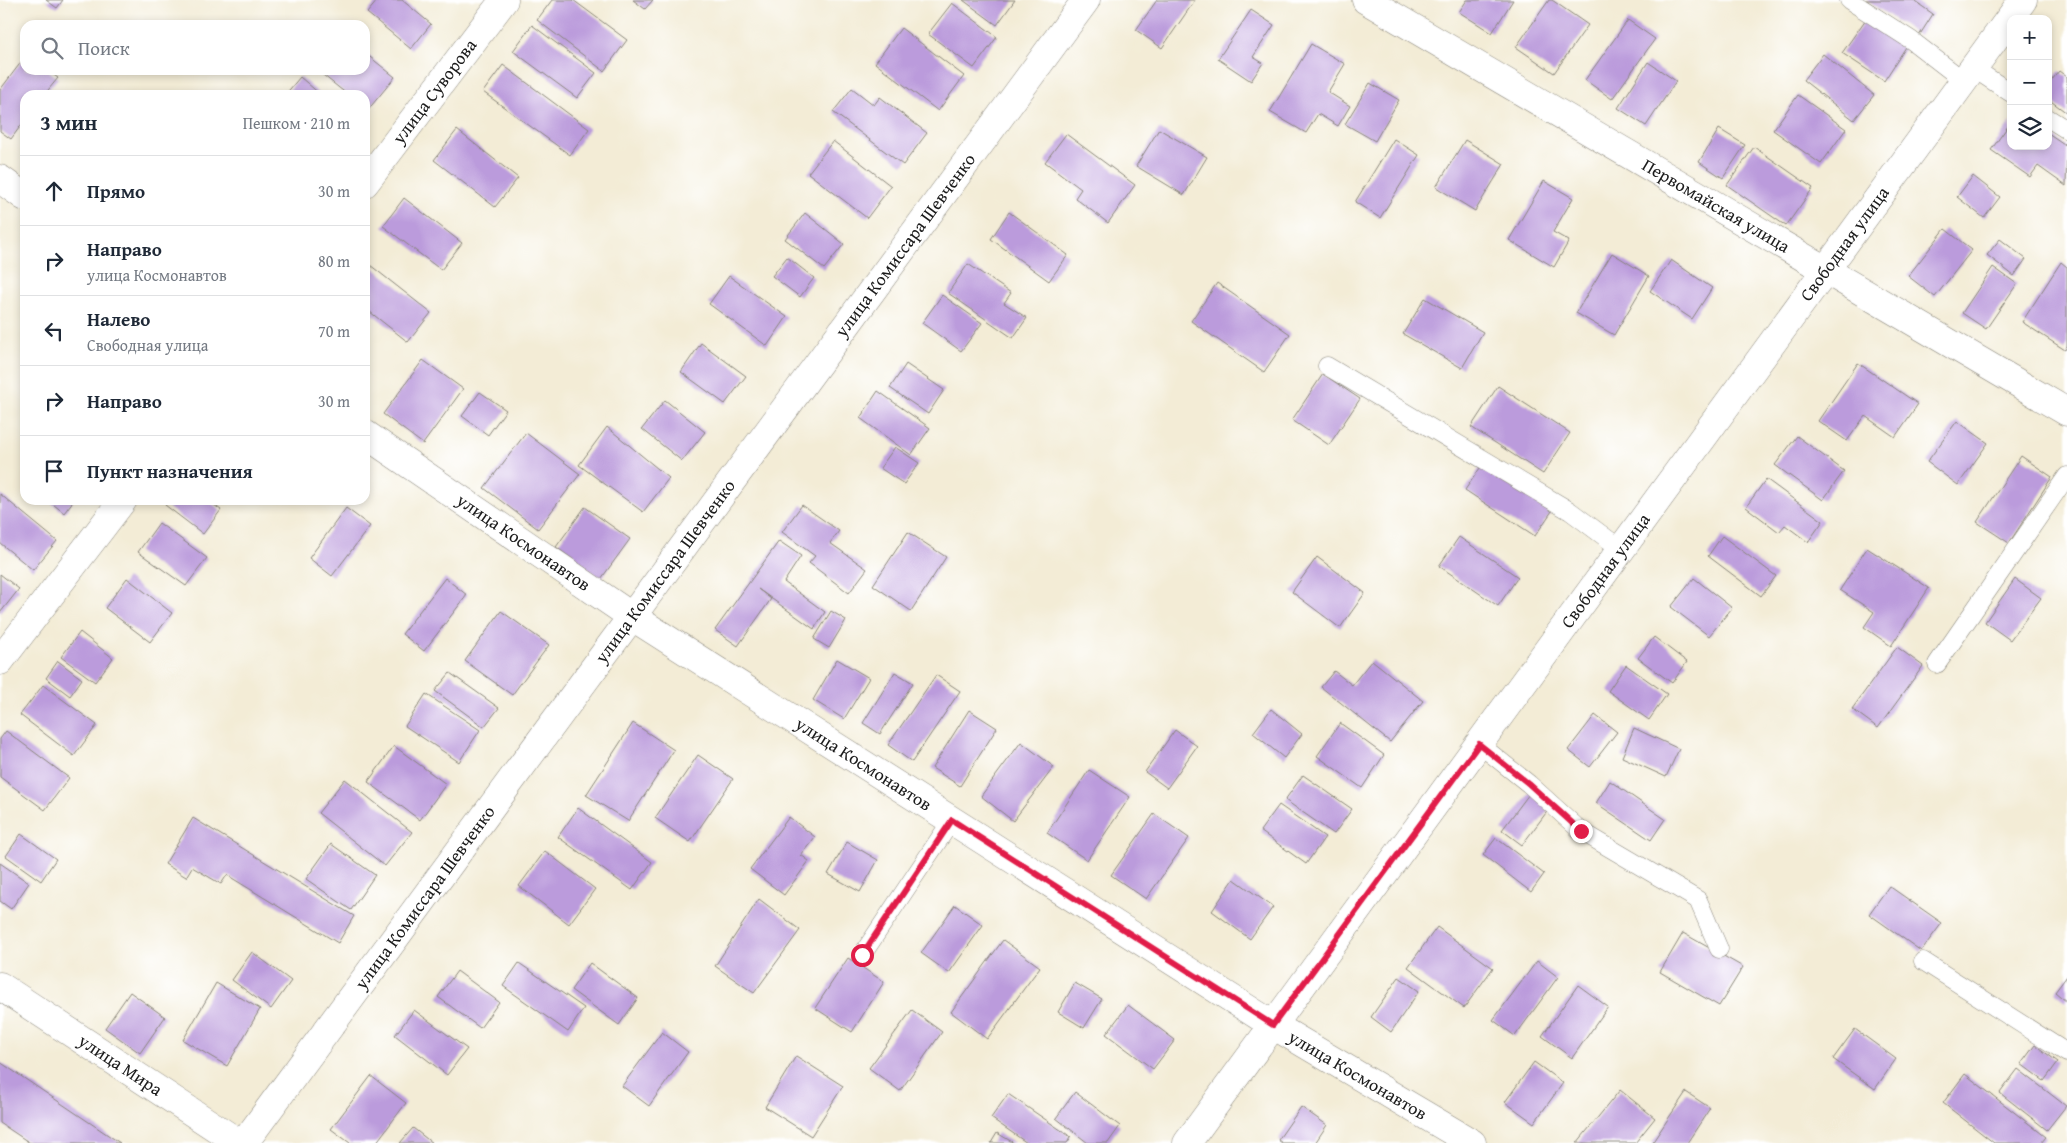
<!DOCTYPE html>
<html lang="ru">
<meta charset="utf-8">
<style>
:root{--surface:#fff;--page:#f2f2f3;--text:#1f2937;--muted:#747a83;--line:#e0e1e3}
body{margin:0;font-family:"Gentium Book Plus",serif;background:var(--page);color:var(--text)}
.controls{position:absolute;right:15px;top:15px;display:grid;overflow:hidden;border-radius:10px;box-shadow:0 2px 8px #0003}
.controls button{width:45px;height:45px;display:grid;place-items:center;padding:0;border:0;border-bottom:1px solid var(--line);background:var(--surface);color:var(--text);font:25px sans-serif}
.stop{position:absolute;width:15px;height:15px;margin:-11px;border:4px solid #e11d48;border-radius:50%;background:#fff}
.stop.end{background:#e11d48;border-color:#fff;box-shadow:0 1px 5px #0008}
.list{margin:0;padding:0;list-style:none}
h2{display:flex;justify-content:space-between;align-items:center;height:65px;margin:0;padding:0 20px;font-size:21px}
h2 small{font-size:16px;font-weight:400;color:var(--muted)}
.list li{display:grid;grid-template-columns:32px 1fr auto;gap:15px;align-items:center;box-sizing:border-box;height:70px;padding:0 20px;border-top:1px solid var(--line)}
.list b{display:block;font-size:19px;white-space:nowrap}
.list p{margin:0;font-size:16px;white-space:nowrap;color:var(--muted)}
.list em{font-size:16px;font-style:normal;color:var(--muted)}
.icon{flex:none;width:28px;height:28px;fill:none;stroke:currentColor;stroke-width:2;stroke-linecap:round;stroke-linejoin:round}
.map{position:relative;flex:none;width:2067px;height:1143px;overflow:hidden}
.search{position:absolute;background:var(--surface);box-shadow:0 2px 8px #0003;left:20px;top:20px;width:350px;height:55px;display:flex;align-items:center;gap:12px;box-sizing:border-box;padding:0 18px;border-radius:15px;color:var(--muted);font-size:19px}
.panel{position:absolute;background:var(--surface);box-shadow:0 2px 8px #0003;left:20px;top:90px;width:350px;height:415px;border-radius:15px}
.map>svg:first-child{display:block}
.building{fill:#bb9bdc}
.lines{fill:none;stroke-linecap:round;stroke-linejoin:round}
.service-casing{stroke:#888479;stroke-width:19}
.minor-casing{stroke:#888479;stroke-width:29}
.service{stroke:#fff;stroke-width:18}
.minor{stroke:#fff;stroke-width:28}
.route{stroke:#e11d48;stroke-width:6}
.labels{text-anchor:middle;stroke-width:5;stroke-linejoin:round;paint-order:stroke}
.street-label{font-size:18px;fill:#1c1c1c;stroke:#fff}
</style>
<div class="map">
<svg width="2067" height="1143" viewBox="0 0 2067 1143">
<rect width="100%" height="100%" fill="#fff"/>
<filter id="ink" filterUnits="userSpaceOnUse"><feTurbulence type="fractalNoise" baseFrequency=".02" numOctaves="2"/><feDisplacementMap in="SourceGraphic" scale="10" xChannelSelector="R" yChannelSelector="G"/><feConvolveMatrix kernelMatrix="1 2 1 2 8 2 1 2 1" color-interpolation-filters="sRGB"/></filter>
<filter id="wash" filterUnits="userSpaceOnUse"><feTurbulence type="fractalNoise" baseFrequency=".0096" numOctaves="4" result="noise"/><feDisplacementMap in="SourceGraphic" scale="20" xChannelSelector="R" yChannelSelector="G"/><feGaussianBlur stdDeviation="1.12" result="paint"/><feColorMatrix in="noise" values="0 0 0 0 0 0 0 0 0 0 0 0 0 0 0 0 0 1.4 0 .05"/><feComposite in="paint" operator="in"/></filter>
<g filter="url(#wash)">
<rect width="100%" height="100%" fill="#f3ecd6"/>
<g id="blocks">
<!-- building -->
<path class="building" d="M46,0h17l-6,8z
M378,0h24l29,24 -20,25 -44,-36z
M552,0h21l54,40 -23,31 -67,-51z
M633,0h20l-8,9z
M963,0h52l-18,25z
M1157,0h38l-33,48 -26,-18z
M1467,0h46l-21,33 -33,-21z
M1549,0h3l36,25 -34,48 -38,-26z
M1866,0h47l20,14 -14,22z
M952,3l45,34 -23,31 -46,-34z
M1251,10l23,15 -21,32 10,6 -12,18 -33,-22z
M1866,19l40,28 -22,34 -42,-28z
M1628,20l27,19 -43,60 -27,-19z
M532,25l64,48 -19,25 -64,-47z
M901,28l63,48 -26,35 -63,-48z
M1311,44l34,20 -17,28 22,14 -12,20 -20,-12 -12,19 -36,-21z
M365,53l30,24 -28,34 -2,-2v-14h-17l-25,-20 5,-5h37z
M1823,54l51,41 -20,25 -51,-40z
M25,57v13h22l11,8 -14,17h-19v25l-14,19 -11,-8v-41z
M1648,62l28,19 -30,45 -28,-18z
M503,65l86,64 -19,26 -87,-63z
M2059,71l8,6v36l-19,-14v-14z
M300,77l21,18h-36z
M1370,83l29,17 -24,41 -30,-17z
M852,88l22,17 6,-8 47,36 -24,32 -70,-53z
M1798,95l48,34 -25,35 -48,-34z
M2011,122v24h37v-13l19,13 -1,40 -28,-20 -8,11 -39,-27z
M1159,129l48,28 -23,38 -48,-29z
M1719,129l26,16 -22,33 -24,-16z
M457,130l61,48 -23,29 -61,-47z
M1066,134l69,51 -27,38 -33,-25 6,-9 -36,-27z
M1394,139l25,16 -39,63 -25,-16z
M1465,140l39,24 -29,47 -39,-24z
M833,141l58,45 -24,32 -59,-45z
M1754,147l59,41 -27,38 -59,-41z
M1973,176l27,21 -16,21 -27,-21z
M1544,181l29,17 -20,34 16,9 -15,26 -45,-27z
M404,198l58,45 -21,27 -58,-44z
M1009,212l59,43 -19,26 -58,-42z
M805,213l39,31 -20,25 -39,-30z
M1945,229l27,21 -37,47 -27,-21z
M2000,239l26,20 -12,17 -27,-21z
M1612,253l37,23 -35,59 -38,-22z
M787,257l27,21 -14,19 -28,-21z
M1671,260l41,28 -20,31 -42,-28z
M365,261l66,52 -23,29 -43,-34z
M2061,262l6,5v79l-2,4 -43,-28z
M968,264l43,29 -7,10 23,15 -14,20 -65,-45z
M1993,267l24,17 -31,45 -24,-16z
M729,276l58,41 -20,29 -58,-42z
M1217,283l73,51 -26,38 -73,-51z
M942,295l40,28 -21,28 -39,-28z
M1425,298l58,34 -21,36 -59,-34z
M701,343l45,33 -21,28 -44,-32z
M423,360l40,29 -40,55 -40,-30z
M1858,363l60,41 -23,33 -30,-21 -18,25 -29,-20z
M906,364l38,26 -16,24 -38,-26z
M1323,374l37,25 -31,46 -37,-25z
M1498,386l72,47 -27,41 -72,-47z
M878,391l52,37 -19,27 -51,-37z
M480,392l26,18 -18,25 -26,-19z
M665,400l40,32 -23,29 -40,-32z
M1957,421l31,22 -30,42 -31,-23z
M607,427l62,51 -26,34 -64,-47z
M526,433l54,41 -42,55 -54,-41z
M1797,436l47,35 -21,29 -48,-35z
M895,447l24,16 -15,21 -24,-16z
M2021,456l31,21 -43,66 -32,-21z
M1482,465l70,46 -17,25 -70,-46z
M1766,479l57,42 -15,21 -23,-17 -6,7 -33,-25z
M0,494l57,47 -24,29 -33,-27z
M48,500h26l-10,13z
M169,500h38l14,10 -18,24 -38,-29z
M802,505l37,26 -9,12 37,26 -18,24 -40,-30 6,-7 -33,-24z
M585,507l45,32 -29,40 -45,-32z
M346,508l24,18 -38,50 -23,-18z
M159,523l48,35 -21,28 -48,-34z
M908,532l38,25 -35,54 -38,-26z
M1722,536l54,40 -15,20 -53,-40z
M1459,537l59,40 -20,29 -59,-40z
M779,541l22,15 -17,26 41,30 -11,17 -56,-40 13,10 -33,47 -23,-16z
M1867,548l62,40 -38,58 -27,-19 10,-15 -34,-22z
M1317,557l48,36 -25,35 -48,-36z
M0,574l19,15 -19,24z
M127,578l45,35 -22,29 -45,-34z
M445,578l22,17 -43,56 -22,-17z
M1694,578l38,30 -23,28 -38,-29z
M2015,579l26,19 -31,42 -25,-18z
M501,611l48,34 -37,50 -47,-34z
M831,611l15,9 -17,28 -15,-9z
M80,632l33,26 -18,24 -34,-25z
M1654,637l33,25 -15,21 -34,-25z
M1897,647l26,19 -45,62 -26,-19z
M837,659l32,19 -25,41 -31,-19z
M1372,660l51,41 -33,41 -69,-55 13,-16 18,14z
M58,661l24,18 -12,17 -24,-18z
M1626,665l41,29 -18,26 -41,-29z
M895,672l18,11 -33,51 -17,-11z
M450,673l49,35 -15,19 -49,-36z
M936,675l24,16 -48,71 -24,-17z
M43,685l54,40 -23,31 -54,-41z
M426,694l54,36 -21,32 -54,-36z
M1271,709l31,25 -18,24 -31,-25z
M969,710l28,18 -37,58 -28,-18z
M1595,715l22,17 -27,35 -22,-17z
M633,723l41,27 -46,71 -42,-26z
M1340,723l44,32 -22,33 -45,-32z
M1634,728l45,21 -13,28 -44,-20z
M1175,730l22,16 -30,42 -22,-16z
M6,731l63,47 -24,32 -45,-33v-38z
M1021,742l33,25 -41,54 -32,-25z
M394,746l52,38 -26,36 -52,-38z
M698,755l35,24 -43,63 -35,-24z
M1089,770l41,27 -43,63 -40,-27z
M1303,775l49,34 -18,25 -49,-34z
M345,779l67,53 -27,34 -67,-53z
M1610,781l55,38 -14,21 -55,-37z
M1532,790l20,15 -30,40 -20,-15z
M1279,805l46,32 -19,27 -46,-33z
M578,808l74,54 -20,28 -74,-53z
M1154,814l35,24 -43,61 -35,-24z
M789,817l26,20 -14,18 8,6 -25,34 -34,-26z
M193,818l161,98 -16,27 -111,-68 -6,9 -29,-17 -6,10 -21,-13z
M21,834l35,25 -15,22 -35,-25z
M1496,838l48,36 -13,18 -48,-37z
M847,842l31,18 -18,32 -32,-18z
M331,844l44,31 -24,35 -45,-31z
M545,851l50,38 -26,35 -50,-38z
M0,863l29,20 -18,26 -11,-8z
M1234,879l39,28 -23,32 -38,-28z
M1889,886l53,37 -21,28 -52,-37z
M759,899l41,31 -46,63 -39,-27z
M955,905l28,20 -34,48 -28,-20z
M1437,927l56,41 -29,40 -56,-41z
M1683,933l60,34 -24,39 -59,-34z
M1003,940l37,27 -53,72 -36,-27z
M252,952l39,29 -20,28 -39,-29z
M848,958l36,24 -32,50 -37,-24z
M1537,961l21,16 -43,59 -22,-16z
M519,963l65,45 -16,24 -65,-46z
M590,963l48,35 -19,27 -48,-35z
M457,971l42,31 -19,26 -42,-31z
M2067,976v26l-12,-10z
M1399,977l20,14 -28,41 -20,-15z
M216,983l44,26 -33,57 -44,-26z
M1075,983l27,16 -18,29 -26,-16z
M1578,985l30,22 -36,51 -30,-22z
M130,992l35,25 -25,36 -35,-25z
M1128,1005l47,35 -22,29 -47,-35z
M414,1010l53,39 -20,26 -52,-40z
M912,1010l30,22 -42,59 -31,-23z
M1855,1029l41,30 -21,30 -42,-30z
M662,1032l26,20 -39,54 -27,-20z
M2035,1045l23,17 -14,19 -23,-17z
M796,1056l47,30 -32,50 -46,-29z
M0,1062l120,81h-90l-30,-20z
M1534,1062l29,21 -29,40 -29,-21z
M2018,1069l48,37 -19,24 -47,-37z
M1965,1074l81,63 -5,6h-47l-51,-40z
M371,1076l35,27 -30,40h-26l-19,-14z
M1620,1090l35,28 -20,25h-58z
M1075,1092l45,34 -12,17h-20l-32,-25z
M1686,1092l24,16 -23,35h-35z
M1008,1094l63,43 -4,6h-40l-36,-25z
M1301,1107l26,18 -12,18h-33l-4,-3z
M413,1128l19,15h-32z
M997,1133l17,10h-23z"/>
</g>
</g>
<g filter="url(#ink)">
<use href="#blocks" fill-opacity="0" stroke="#888479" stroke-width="1"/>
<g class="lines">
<defs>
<path id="service" d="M1849,0l62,40 53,41
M1973,68l38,25
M2048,118l19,12
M1327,366l243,145 51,38
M1937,664l130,-188
M1479,744l50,40 52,47 117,69 21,49
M862,955l90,-135
M1923,961l144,92"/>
<g id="minor">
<path id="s1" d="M1366,0l701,412"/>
<path d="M0,179l25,18"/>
<path id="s2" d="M365,183l139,-183"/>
<path id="s3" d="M365,434l266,182 642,409 199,118"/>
<path d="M0,661l123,-161"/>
<path id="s4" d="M0,986l239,157"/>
<path id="s5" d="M244,1143l842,-1143"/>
<path id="s6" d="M1187,1143l836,-1143"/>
</g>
</defs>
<!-- service casing -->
<use href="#service" class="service-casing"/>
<!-- minor casing -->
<use href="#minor" class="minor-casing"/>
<!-- service -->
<use href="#service" class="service"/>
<!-- minor -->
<use href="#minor" class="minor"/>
</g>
</g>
<g class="lines" filter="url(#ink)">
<!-- route -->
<path class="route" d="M862,955l90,-135 321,205 206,-281 50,40 52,47"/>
</g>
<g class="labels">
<!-- street labels -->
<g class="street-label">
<text dy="6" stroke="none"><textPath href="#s2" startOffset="115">улица Суворова</textPath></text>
<text dy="6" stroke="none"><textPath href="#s1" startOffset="406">Первомайская улица</textPath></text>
<text dy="6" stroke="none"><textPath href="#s6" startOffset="1114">Свободная улица</textPath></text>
<text dy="6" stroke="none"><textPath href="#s5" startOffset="1115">улица Комиссара Шевченко</textPath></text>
<text dy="6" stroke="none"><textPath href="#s3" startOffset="192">улица Космонавтов</textPath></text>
<text dy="6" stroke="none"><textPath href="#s5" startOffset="710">улица Комиссара Шевченко</textPath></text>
<text dy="6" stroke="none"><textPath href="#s6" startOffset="709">Свободная улица</textPath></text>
<text dy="6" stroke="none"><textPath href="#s3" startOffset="598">улица Космонавтов</textPath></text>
<text dy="6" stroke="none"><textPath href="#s5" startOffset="305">улица Комиссара Шевченко</textPath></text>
<text dy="6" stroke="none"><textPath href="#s4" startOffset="144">улица Мира</textPath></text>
<text dy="6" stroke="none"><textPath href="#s3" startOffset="1182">улица Космонавтов</textPath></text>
</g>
</g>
</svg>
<div class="controls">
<button>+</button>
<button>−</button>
<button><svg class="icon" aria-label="layers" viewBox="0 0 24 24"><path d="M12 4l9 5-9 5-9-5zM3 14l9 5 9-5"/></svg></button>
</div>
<div class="stop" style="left:862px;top:955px"></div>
<div class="stop end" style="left:1581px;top:831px"></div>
<div class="search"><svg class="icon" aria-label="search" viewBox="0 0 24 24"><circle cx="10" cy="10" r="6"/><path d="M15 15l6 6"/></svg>Поиск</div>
<section class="panel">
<h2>3 мин<small>Пешком · 210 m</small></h2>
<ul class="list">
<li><svg class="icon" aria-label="ahead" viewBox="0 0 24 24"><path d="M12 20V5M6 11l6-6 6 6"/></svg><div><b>Прямо</b></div><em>30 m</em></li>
<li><svg class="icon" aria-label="right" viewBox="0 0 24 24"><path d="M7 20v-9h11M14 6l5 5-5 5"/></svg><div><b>Направо</b><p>улица Космонавтов</p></div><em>80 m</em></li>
<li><svg class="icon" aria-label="left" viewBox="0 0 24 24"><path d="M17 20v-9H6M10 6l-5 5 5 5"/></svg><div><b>Налево</b><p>Свободная улица</p></div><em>70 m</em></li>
<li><svg class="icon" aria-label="right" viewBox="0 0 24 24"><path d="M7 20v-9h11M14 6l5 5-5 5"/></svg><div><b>Направо</b></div><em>30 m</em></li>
<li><svg class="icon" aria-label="arrive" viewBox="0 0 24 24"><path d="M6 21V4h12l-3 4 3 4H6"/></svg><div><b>Пункт назначения</b></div></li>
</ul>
</section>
</div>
